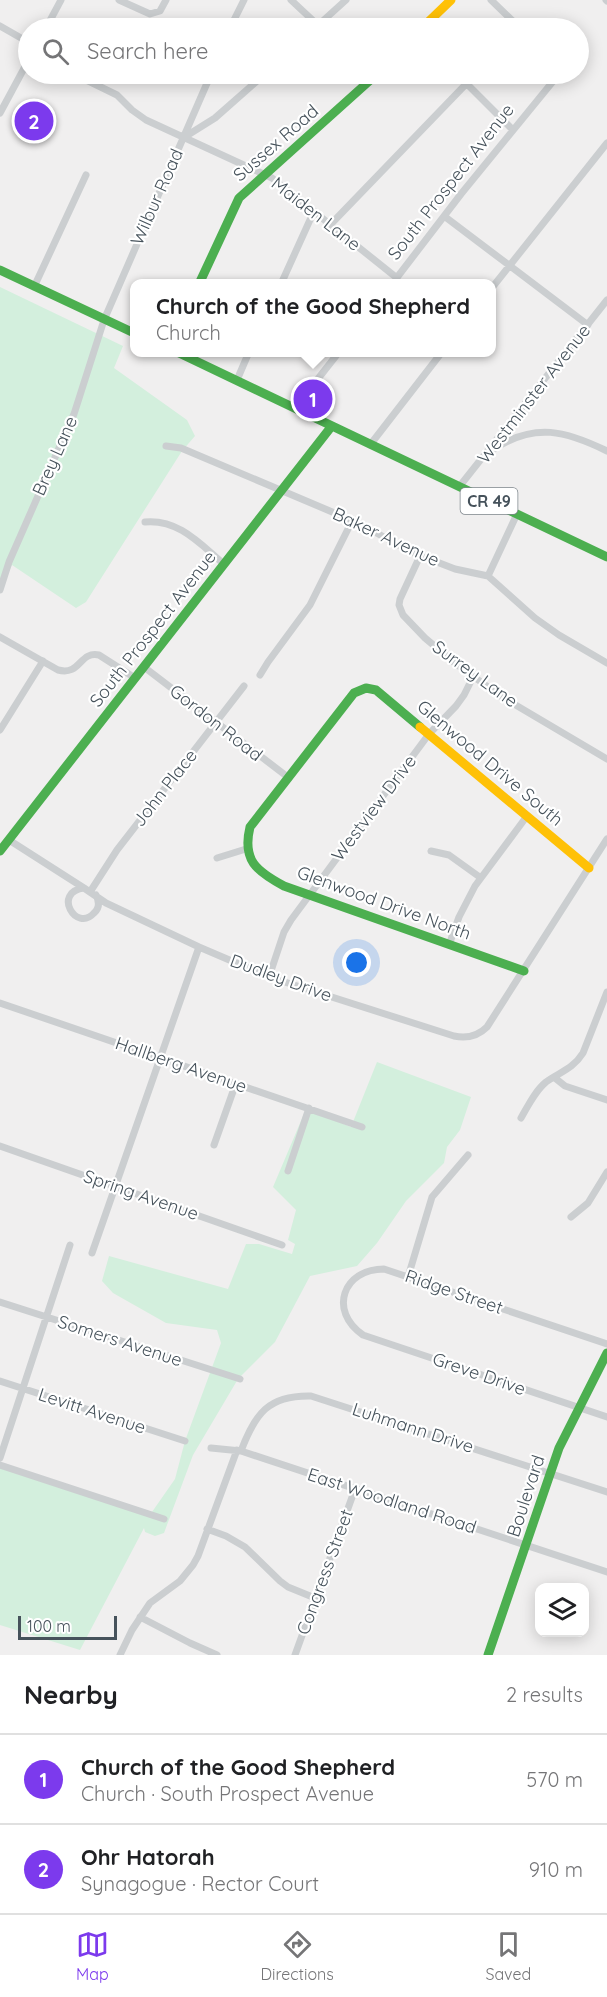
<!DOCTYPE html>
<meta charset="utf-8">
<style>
:root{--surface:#fff;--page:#f6f6f6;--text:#202124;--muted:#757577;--line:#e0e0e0;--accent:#7c3aed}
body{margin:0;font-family:Quicksand,sans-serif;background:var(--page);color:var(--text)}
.controls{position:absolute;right:18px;bottom:18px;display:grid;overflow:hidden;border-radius:12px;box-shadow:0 3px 15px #0003}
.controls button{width:54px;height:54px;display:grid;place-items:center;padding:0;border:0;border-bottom:2px solid var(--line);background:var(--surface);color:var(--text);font:30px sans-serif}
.scale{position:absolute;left:18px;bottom:15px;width:99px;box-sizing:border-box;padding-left:6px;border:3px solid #46525b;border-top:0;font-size:16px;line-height:21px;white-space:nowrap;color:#46525b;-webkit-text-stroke:4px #fff;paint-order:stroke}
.you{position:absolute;left:357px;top:963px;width:21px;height:21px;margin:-15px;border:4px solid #fff;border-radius:50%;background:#1a73e8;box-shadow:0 0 0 9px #1a73e833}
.badge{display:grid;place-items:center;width:39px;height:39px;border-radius:50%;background:var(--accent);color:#fff;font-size:20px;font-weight:700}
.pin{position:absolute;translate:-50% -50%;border:3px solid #fff;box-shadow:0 2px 6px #0006}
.popup{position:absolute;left:130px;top:279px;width:366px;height:78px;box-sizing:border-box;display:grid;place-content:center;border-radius:12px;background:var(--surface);filter:drop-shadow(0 2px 4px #0005);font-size:20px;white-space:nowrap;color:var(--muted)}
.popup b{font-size:22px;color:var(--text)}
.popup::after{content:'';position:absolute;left:50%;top:100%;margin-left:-12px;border:12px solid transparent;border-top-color:var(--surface)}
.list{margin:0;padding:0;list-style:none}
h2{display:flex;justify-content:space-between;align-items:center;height:78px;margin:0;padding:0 24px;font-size:26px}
h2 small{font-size:20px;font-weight:400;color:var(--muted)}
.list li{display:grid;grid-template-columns:39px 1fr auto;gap:18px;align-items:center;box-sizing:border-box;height:90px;padding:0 24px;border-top:2px solid var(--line)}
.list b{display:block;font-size:22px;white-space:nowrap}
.list p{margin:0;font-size:20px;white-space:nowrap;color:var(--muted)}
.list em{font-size:20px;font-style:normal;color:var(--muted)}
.icon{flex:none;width:33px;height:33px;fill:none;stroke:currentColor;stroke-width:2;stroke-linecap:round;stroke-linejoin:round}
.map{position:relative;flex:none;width:607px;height:1655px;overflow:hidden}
.search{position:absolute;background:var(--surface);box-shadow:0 3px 15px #0003;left:18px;right:18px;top:18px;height:66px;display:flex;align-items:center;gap:15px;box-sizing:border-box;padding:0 21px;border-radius:33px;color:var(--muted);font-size:22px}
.sheet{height:258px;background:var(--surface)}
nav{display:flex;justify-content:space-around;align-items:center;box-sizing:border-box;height:84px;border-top:2px solid var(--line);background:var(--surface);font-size:16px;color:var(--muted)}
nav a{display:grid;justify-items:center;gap:3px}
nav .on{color:var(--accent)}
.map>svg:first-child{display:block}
.green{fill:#d3efdd}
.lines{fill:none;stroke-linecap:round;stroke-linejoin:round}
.street{stroke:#cbced0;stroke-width:7}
.fast{stroke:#4caf50;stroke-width:9}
.slow{stroke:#ffc107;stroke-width:9}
.labels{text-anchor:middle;stroke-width:4.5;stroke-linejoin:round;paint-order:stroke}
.shield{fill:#fff;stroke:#7e868c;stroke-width:1.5}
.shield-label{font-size:16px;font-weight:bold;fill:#46525b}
.street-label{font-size:18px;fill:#46525b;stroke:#fff}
</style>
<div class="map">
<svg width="607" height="1655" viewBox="0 0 607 1655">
<rect width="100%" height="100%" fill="#f0efef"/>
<!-- green -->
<path class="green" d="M0,287l123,59 -9,22 73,52 8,16 -13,15 -96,151 -10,6 -64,-43 -12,24z
M377,1062l94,35 -11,33 -13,17 -3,16 -38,38 -29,42 -20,23 -47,10 -35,66 -37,37 -45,76 -29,78 -9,3 -10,-4 -1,-4 -64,122 -80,-25v-162l152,49 23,-33 10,-38 36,-98 -4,-13 -51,-7 -53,-30 -11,-12 7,-25 119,33 18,-45h13l33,10 3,-10 -7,-4 8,-30 -23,-23 33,-78 45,18z"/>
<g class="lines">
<!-- street -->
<path class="street" d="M119,0l31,14 10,-3 6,-11
M291,0l30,28
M491,0l29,28
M606,0l1,1
M0,26l28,16
M46,28l15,-28
M230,28l14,-28
M315,28l31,-28
M578,51l5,-6
M74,74l43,21 15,15 14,10 126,58 125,100
M457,74l56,56
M0,113l28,-52
M183,138l32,-20 50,-44
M444,216l144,109
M331,224l136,-141
M281,284l33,-73
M392,284l69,-90 98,-120
M34,287l52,-112
M491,289l116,-146
M237,380l12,-28
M295,408l44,-56
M370,445l72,-93
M166,446l15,2 156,66 36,17 38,21 44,17 33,7 47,42 24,17 48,28
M494,449c41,-27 72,-18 113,2
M459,487l148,-187
M145,522c34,-3 55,22 79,42
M420,556l-20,43 -1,6 4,10 22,23 31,26 46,33 105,62
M488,576l29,-62
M0,590l9,-28 65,-148 30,-94 107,-246
M0,637l58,33c23,6 21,-19 41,-15l36,23
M144,667l145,111
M260,675l8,-13 42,-57 42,-84
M0,730l43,-69
M9,840l75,48
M431,851l18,4 32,23
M217,858l29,-9
M90,892l27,-42 127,-164
M96,895c3,6 4,13 -2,18 -18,20 -42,-21 -10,-25l22,15 93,44 70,30 185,59c14,3 24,0 33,-9l120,-188
M449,945l10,-28 16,-31 52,-70
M269,977l15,-45 7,-12 138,-186 27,-28 8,-11 9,-18
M0,1003l362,124
M555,1078l10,8 42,14
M521,1118c7,-12 14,-27 25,-36 14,-10 27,-13 37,-29l24,-61
M214,1145l22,-62
M0,1146l282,99
M288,1171l21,-63
M571,1217l17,-14 19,-31
M92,1253l107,-306
M408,1277l24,-80 36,-42
M0,1302l240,77
M607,1344l-223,-75c-41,0 -56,42 -21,66l244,82
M0,1381l185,60
M211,1448l30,3 366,121
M241,1451c14,-37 27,-56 70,-55l296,96
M0,1458l70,-213
M0,1465l164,54
M207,1529l19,7 19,11 35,34 8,6 27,11
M140,1617l50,26 27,12
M120,1655l12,-25 18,-27 30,-22 13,-16 5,-9 39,-106
M295,1655l60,-166"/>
<!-- fast -->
<path class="fast" d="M0,270l134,63
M199,284l40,-86 138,-124
M177,352l430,205
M420,727l-44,-37 -10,-2 -12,5 -104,134c-8,33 6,44 34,59l240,85
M0,851l331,-424
M488,1655l71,-207 48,-95"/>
<!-- slow -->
<path class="slow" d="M422,28l29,-28
M420,727l169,141"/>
</g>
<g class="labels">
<!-- shield labels -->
<rect class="shield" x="460.5" y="488" width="57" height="26" rx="4.5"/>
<g class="shield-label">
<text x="489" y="507">CR 49</text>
</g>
<!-- street labels -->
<g class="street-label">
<text transform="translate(276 143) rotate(-41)" y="6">Sussex Road</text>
<text transform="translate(451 182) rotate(-52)" y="6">South Prospect Avenue</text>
<text transform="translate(157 197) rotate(-66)" y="6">Wilbur Road</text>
<text transform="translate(316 214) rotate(38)" y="6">Maiden Lane</text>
<text transform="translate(534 394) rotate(-52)" y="6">Westminster Avenue</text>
<text transform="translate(55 456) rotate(-66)" y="6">Brey Lane</text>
<text transform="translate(386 537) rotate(25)" y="6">Baker Avenue</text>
<text transform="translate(153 629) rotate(-52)" y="6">South Prospect Avenue</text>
<text transform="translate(475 674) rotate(36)" y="6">Surrey Lane</text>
<text transform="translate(216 723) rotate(38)" y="6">Gordon Road</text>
<text transform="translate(490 763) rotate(40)" y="6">Glenwood Drive South</text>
<text transform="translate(165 788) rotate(-52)" y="6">John Place</text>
<text transform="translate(374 808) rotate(-53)" y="6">Westview Drive</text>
<text transform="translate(384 903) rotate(20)" y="6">Glenwood Drive North</text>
<text transform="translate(281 978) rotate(20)" y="6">Dudley Drive</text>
<text transform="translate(181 1065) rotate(19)" y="6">Hallberg Avenue</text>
<text transform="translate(141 1195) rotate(19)" y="6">Spring Avenue</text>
<text transform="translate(454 1292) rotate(19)" y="6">Ridge Street</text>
<text transform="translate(120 1341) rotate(18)" y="6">Somers Avenue</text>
<text transform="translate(479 1374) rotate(19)" y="6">Greve Drive</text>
<text transform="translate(92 1411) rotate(18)" y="6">Levitt Avenue</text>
<text transform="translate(413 1428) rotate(18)" y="6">Luhmann Drive</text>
<text transform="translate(526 1496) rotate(-72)" y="6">Boulevard</text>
<text transform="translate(392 1501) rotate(18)" y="6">East Woodland Road</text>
<text transform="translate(325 1572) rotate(-70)" y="6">Congress Street</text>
</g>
</g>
</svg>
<div class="controls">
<button><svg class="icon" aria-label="layers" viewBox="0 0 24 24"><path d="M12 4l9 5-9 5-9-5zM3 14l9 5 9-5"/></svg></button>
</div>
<div class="scale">100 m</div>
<div class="you"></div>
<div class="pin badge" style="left:313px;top:399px">1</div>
<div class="popup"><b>Church of the Good Shepherd</b>Church</div>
<div class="pin badge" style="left:34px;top:121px">2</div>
<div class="search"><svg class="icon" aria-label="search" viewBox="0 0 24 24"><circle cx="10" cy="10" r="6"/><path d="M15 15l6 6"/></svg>Search here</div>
</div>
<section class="sheet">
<h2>Nearby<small>2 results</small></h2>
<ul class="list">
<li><span class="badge">1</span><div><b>Church of the Good Shepherd</b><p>Church · South Prospect Avenue</p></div><em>570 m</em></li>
<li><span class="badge">2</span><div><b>Ohr Hatorah</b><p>Synagogue · Rector Court</p></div><em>910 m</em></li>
</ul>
</section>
<nav>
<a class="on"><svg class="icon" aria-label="map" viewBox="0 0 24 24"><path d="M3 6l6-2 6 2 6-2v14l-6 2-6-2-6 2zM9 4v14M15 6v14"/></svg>Map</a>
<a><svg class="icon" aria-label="directions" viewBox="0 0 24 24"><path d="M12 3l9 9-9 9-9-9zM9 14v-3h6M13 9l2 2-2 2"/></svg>Directions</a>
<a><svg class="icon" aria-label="saved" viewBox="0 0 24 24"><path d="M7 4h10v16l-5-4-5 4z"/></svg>Saved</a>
</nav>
